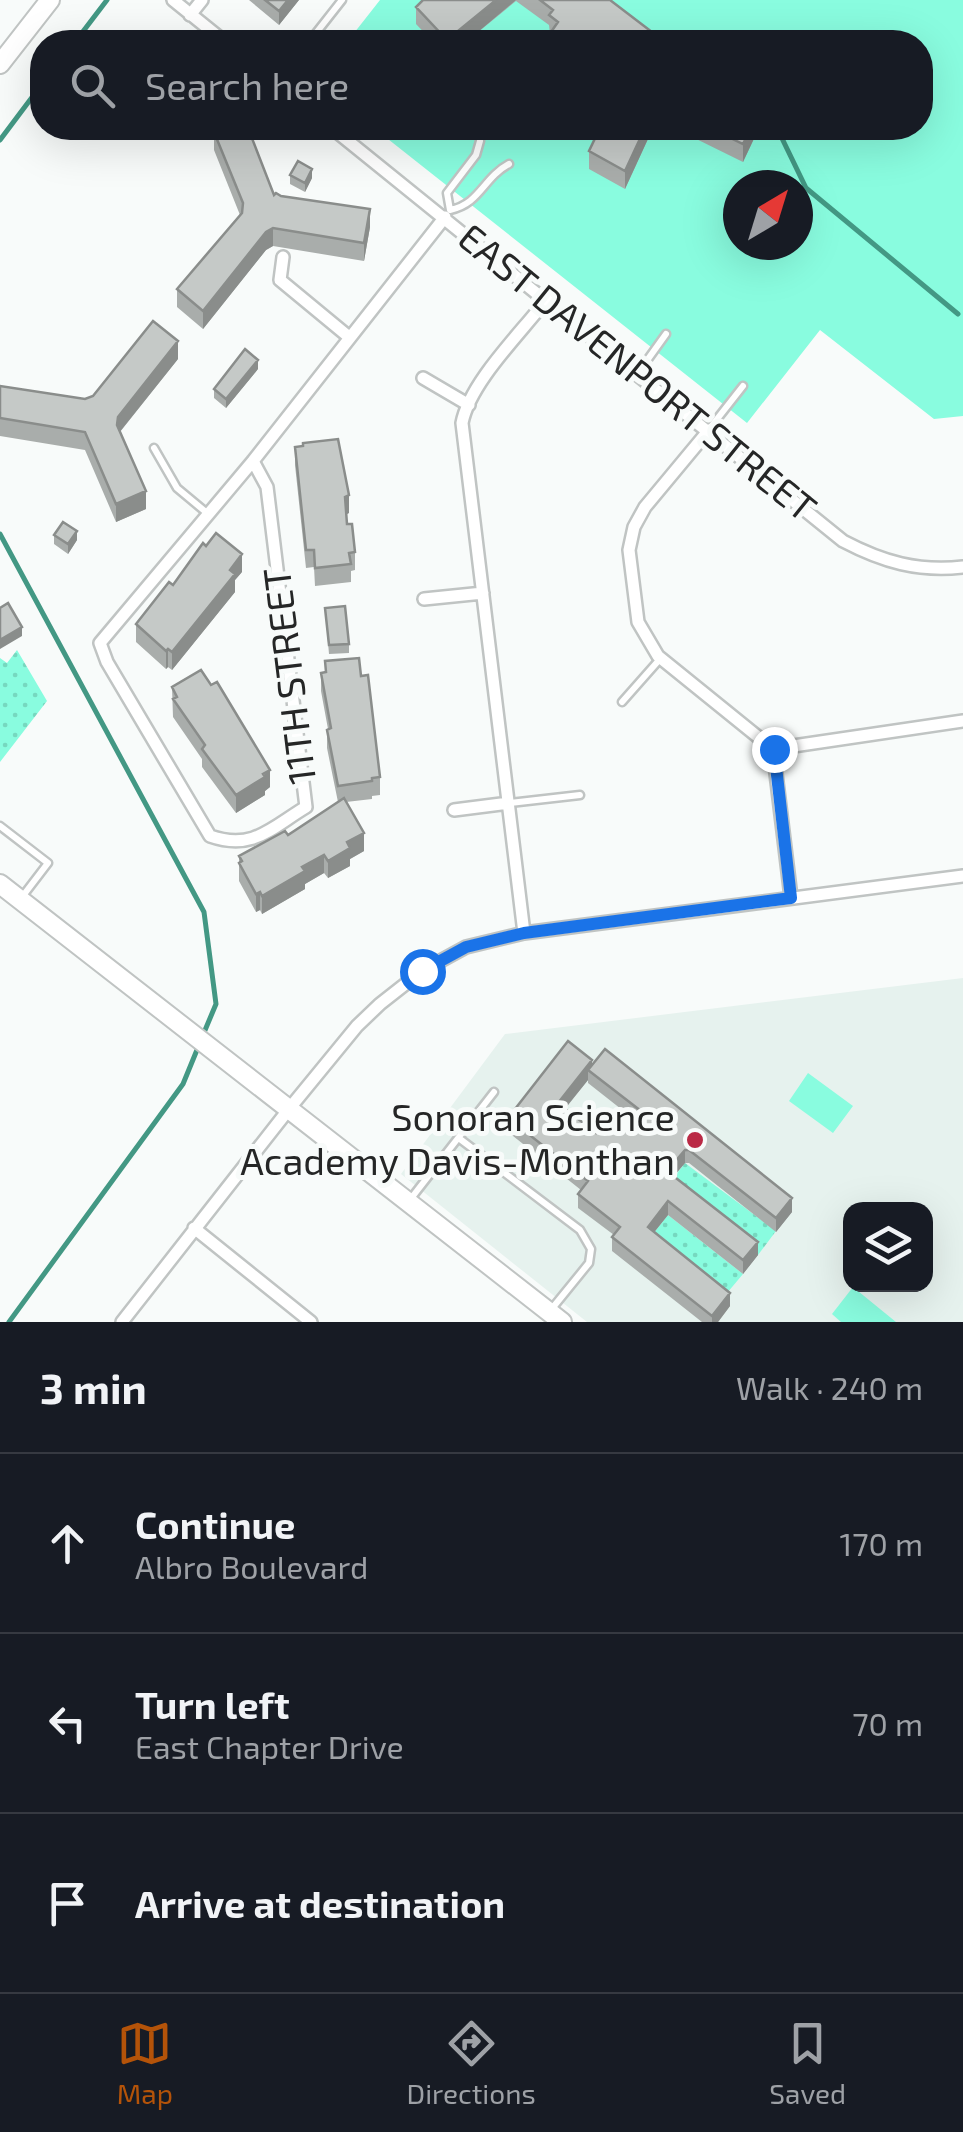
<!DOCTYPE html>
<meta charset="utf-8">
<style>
:root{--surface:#171b24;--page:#242831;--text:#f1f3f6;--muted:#9ea1a6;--line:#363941;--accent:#b45309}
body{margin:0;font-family:"Exo 2",sans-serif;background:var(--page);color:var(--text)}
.controls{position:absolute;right:30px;bottom:30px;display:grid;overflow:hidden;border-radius:20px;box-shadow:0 10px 40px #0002}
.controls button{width:90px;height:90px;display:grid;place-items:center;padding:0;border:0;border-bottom:2px solid var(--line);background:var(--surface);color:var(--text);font:50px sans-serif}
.compass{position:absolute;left:723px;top:170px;width:90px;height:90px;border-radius:50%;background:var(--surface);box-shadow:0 10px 40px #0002;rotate:38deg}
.stop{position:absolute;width:30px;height:30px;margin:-22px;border:8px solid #1a73e8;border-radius:50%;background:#fff}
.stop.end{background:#1a73e8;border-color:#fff;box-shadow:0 2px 10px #0008}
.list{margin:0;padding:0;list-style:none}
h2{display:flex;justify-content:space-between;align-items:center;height:130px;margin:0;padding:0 40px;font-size:42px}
h2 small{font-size:32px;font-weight:400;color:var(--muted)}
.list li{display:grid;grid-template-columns:65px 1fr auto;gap:30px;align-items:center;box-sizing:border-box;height:180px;padding:0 40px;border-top:2px solid var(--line)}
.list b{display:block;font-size:38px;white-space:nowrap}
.list p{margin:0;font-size:32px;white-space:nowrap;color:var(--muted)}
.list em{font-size:32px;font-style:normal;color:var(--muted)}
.icon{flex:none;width:55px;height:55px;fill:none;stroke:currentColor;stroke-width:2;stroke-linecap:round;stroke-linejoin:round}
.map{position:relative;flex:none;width:963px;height:1322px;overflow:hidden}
.search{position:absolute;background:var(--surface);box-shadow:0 10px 40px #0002;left:30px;right:30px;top:30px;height:110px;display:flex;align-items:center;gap:25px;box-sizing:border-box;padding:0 35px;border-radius:40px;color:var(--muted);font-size:38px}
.sheet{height:670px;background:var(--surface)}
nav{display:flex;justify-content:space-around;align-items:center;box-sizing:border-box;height:140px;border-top:2px solid var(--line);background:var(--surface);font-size:28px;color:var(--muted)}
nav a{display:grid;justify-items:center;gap:5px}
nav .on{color:var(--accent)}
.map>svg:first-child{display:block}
.built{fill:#e6f2ee;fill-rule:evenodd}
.grass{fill:url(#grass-dots)}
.green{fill:#89fcdf;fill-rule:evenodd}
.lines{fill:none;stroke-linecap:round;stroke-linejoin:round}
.stream{stroke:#439884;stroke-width:5}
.lane-casing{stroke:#c0c4c3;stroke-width:11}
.street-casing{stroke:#c0c4c3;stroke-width:16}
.secondary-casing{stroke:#c0c4c3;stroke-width:22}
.lane{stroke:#fff;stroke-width:6}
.street{stroke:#fff;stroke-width:11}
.secondary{stroke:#fff;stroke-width:18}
.wall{fill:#a9adab;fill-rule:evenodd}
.shaded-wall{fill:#8a8d8b}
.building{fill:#c5c9c7;stroke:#8a8d8b;stroke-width:2.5}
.route{stroke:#1a73e8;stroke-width:12}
.poi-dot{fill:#ba2945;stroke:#f8fbfa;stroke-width:4}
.labels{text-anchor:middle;stroke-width:10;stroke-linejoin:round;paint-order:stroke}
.street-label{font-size:38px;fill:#252626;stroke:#f8fbfa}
.poi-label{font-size:38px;fill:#252626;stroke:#f8fbfa;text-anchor:end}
</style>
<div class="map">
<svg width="963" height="1322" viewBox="0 0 963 1322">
<defs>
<pattern id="grass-dots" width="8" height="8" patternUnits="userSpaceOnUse" patternTransform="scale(2.5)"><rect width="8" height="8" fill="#89fcdf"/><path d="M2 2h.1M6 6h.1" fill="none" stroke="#76d8bf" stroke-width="1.8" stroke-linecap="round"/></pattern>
</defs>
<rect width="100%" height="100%" fill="#f8fbfa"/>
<!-- built -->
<path class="built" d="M963,978v344h-376l-186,-148 104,-140zM850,1210h76v74h-76z"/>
<!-- grass -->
<path class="grass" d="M17,650l30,51 -47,61v-104l7,5z
M685,1163l91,68 -18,24 -92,-68z
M668,1215l75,59 -21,25 -74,-59z"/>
<!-- green -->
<path class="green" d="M380,0h583v416l-29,3 -114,-89 -73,93 -373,-295h546v-86h-573zM738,185h60v60h-60z
M808,1073l45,33 -20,27 -44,-32z
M853,1287l43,35h-55l-9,-8z"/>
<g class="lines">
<!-- stream -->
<path class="stream" d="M75,42l32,-42
M777,128l29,60 152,126
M0,140l42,-56
M0,534l204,378 12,92 -13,31
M9,1322l174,-238 16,-39"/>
<defs>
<path id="lane" d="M309,42l33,-42
M480,141l-4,14 -29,38 3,17c30,-6 33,-32 59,-46
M638,373l28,-39
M710,428l33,-42
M154,448l23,40 30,25
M622,702l38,-43
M510,803l70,-8
M0,826l48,37 -26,34
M460,1139l120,91 11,19 -2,14 -39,48
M409,1201l85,-109"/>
<path id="street" d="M173,0l52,42
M190,15l12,-15
M332,128l511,413c40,21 75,31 120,26
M283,257l-3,23 69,57
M423,378l46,27
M709,430l-64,77 -11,20 -5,23 9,72 20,34 115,93 18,148
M253,461l14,26 39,320c-35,21 -53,44 -96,29l-103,-174 -7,-19 153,-182 192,-244
M424,599l59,-6
M773,749l190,-28
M454,810l55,-7
M524,933l-62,-510c8,-41 59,-90 85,-124
M194,1228l117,94
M122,1322l167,-213 68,-83 23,-22 42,-33 44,-24 58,-14 439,-57"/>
<path id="secondary" d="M0,64l50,-64
M0,884l562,438"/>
</defs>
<!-- lane casing -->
<use href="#lane" class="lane-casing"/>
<!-- street casing -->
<use href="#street" class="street-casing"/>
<!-- secondary casing -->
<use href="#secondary" class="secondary-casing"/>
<!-- lane -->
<use href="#lane" class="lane"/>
<!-- street -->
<use href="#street" class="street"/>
<!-- secondary -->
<use href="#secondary" class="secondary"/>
</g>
<!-- wall -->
<path class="wall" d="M249,0h50l-20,25z
M423,0h187l55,42h-114l-2,-17 -33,-24 -50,41h-33l-17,-18v-17z
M653,128l-28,61 -36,-20v-18z
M674,128h85l-16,34z
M214,132l60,63 96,32 -6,34 -91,-15 -7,4 -63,79 -26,-22v-18l63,-74 -26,-65z
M290,175l22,3 -7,14 -15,-8z
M178,359l-58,73 26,77 -30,13 -31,-72 -85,-14v-50l85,13z
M258,369l-32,39 -12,-10v-9z
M295,447l54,66 -3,1 1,10 8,28v18l-4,1v11l-36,4 -1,-19 -8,1 -11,-103z
M54,535l23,5 -9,14 -14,-10z
M242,572l-7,8v12l-63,78 -4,-3 -2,2 -30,-27v-18z
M325,608l24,36v9l-20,1z
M325,661l36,15 19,101v18l-8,1v3l-26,3 18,49 -14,8v7l-22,12 -4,-5 -19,11v5l-43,25 -2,-4 -4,2 -17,-31v-25l49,-21 50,-33 -11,-54v-18l1,-1 -7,-38v-18l4,-1z
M172,687l98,100 -5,4v4l-29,18 -34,-46v-8l-29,-42z
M592,1064l200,148 -16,20 -87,-69h-4l-11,13 84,79 -15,19 -75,-59 -14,17 76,74 -12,16h-16l-90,-71v-14l2,-2 -36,-27v-14l3,-4 -73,-58v-14zM588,1080v3l47,37 -39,13 -31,-24z"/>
<!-- shaded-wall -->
<path class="shaded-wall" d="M288,0h11l-20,25v-14z
M496,0h20l-50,42h-19v-2z
M645,128h8l-28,61v-18z
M751,128h8l-16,34v-18z
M312,169v9l-7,14v-9z
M370,209v18l-6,34v-18z
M273,228v18l-7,4 -63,79v-18l63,-79z
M178,341v18l-60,75 -1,9 1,-26z
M258,360v9l-32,39v-9z
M146,491v18l-30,13v-18z
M349,495v18l-4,2v-18z
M77,531v9l-9,14v-10z
M242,554v18l-7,8v12l-63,78v-18z
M22,627v9l-22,13v-9z
M168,649v18l-2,2v-18z
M270,770v17l-5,4v4l-29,18v-18z
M364,833v18l-14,8v7l-22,12v-17l19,-19z
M324,855v18l-19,11v5l-43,25v-18l40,-29z
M260,892v18l-4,2v-18z
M592,1060v13l-4,-3v10l-30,37v-14z
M685,1150v13l-18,21v-13z
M792,1198v14l-16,20v-14z
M668,1201v14l-20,25v-13z
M758,1242v13l-15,19v-14z
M730,1293v13l-12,16h-6v-6z"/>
<!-- building -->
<path class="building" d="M265,0h23l-9,11z
M423,0h73l-49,40 -31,-33z
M540,0h70l55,42h-100l-14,-10 7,-10 -9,-7 4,-5z
M225,128h23l26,67 2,-2 5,3 89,13 -6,34 -91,-15 -7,4 -63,79 -26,-22 65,-76 1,-10 -29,-71z
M600,128h45l-20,43 -36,-20z
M710,128h41l-8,16z
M298,161l14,8 -7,14 -15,-8z
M153,321l25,20 -60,76 -1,8 29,66 -30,13 -31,-72 -85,-14v-32l85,13 8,-3z
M245,349l13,11 -32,39 -12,-10z
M338,439l11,56 -4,2 2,27h5l3,28 -6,1 2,11 -36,4 -1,-18h-8l-11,-103 8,-1v-3z
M63,522l14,9 -9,13 -14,-9z
M216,533l26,21 -12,16 5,4 -63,78 -4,-3 -2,2 -30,-27 33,-42 4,3 30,-42 3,3z
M8,603l14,24 -22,13v-32z
M345,606l4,38 -20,1 -4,-37z
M359,658l2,18 7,-1 12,102 -8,1v3l-34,5 -11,-56 4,-2 -10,-55 5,-1 -1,-11z
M201,670l10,15 6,-3 53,88 -7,4 2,3 -29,18 -34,-46 3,-4 -32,-46 4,-2 -5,-10z
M344,798l20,35 -17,9 3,6 -22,13 -4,-6 -22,12 3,4 -43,25 -2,-4 -4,2 -17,-31 3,-2 -3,-5 46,-25 3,4z
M568,1041l24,19 -34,43 38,30 7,-9 47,-6 -62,-48 17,-21 187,149 -16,20 -87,-68h-4l-18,21 91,71 -15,18 -75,-59 -20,26 82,66 -18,23 -100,-79 8,-10 -42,-33 10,-13 -80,-63z"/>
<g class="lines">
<!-- route -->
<path class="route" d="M422,971l44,-24 58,-14 267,-35 -17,-149"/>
</g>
<!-- markers -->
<circle class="poi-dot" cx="695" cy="1140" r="10"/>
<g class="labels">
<!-- street labels -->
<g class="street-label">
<text transform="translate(637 373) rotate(39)" y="13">EAST DAVENPORT STREET</text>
<text transform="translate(290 676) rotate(-97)" y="13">11TH STREET</text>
</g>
<!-- poi labels -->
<g class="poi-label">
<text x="675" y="1131">Sonoran Science<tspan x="675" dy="44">Academy Davis-Monthan</tspan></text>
</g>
</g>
</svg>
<div class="controls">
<button><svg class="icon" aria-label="layers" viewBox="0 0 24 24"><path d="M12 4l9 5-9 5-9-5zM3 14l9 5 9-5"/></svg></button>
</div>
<svg class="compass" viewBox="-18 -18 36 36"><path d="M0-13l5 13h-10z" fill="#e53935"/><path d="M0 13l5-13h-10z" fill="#9ea1a6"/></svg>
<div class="stop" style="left:422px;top:971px"></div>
<div class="stop end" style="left:774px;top:749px"></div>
<div class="search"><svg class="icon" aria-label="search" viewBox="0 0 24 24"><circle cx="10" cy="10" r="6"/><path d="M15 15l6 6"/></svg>Search here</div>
</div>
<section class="sheet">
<h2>3 min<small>Walk · 240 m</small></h2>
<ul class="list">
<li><svg class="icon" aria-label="ahead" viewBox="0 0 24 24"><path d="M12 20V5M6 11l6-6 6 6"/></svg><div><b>Continue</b><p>Albro Boulevard</p></div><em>170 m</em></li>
<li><svg class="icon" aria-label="left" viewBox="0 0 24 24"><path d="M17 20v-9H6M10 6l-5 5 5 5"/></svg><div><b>Turn left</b><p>East Chapter Drive</p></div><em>70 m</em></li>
<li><svg class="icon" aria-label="arrive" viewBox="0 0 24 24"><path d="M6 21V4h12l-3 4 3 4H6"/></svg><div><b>Arrive at destination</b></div></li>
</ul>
</section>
<nav>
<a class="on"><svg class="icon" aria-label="map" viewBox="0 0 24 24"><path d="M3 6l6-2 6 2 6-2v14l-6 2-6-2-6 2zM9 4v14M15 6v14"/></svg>Map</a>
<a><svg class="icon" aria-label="directions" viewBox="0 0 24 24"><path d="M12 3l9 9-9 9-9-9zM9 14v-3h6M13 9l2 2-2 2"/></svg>Directions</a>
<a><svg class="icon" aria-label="saved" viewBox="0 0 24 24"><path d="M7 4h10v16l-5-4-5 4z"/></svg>Saved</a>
</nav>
